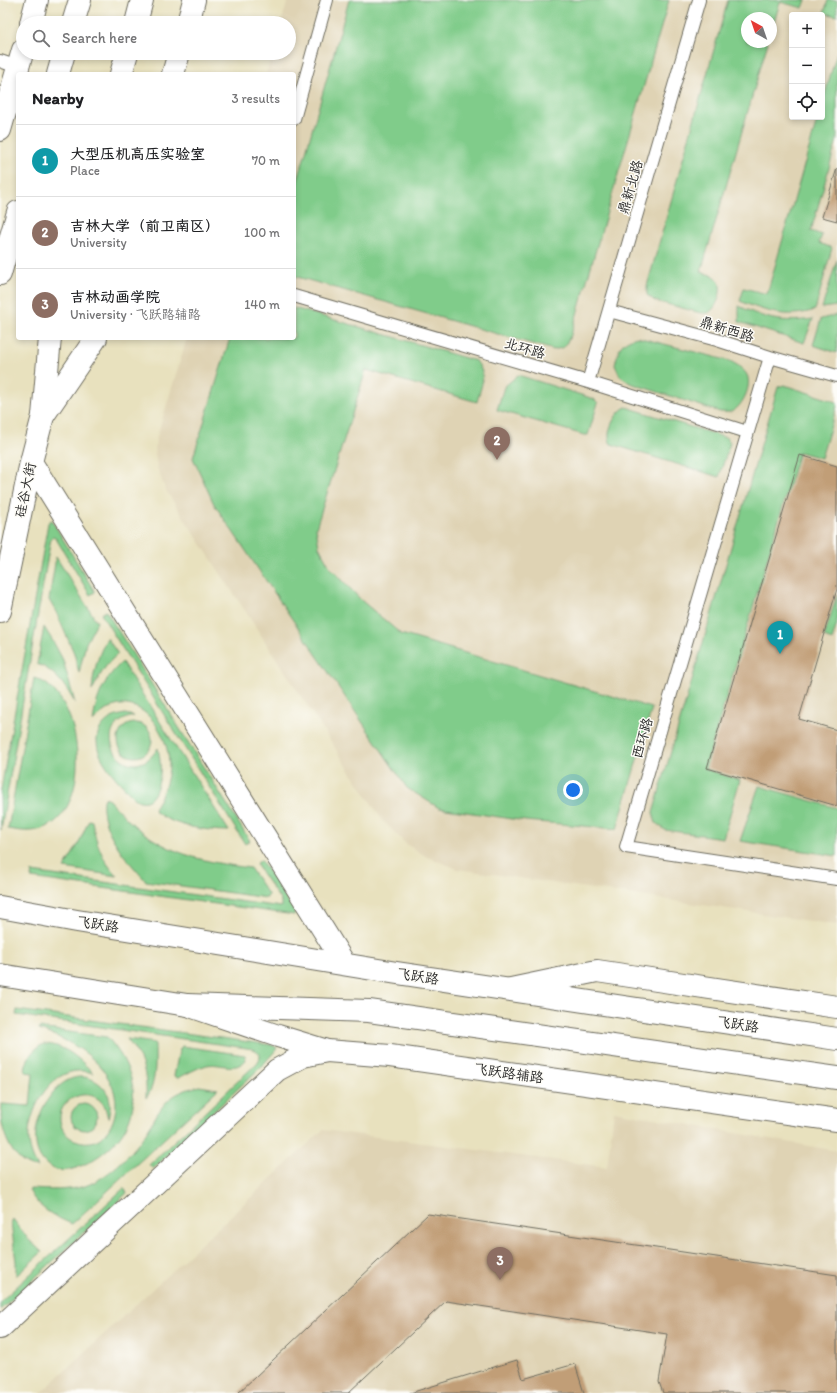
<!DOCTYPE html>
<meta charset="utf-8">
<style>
:root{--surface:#fff;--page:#f2f2f2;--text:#202124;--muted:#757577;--line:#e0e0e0;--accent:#c8321e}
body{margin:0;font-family:Itim,"LXGW WenKai TC",sans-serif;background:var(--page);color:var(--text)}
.controls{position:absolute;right:12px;top:12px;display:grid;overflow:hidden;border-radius:4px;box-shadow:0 2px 6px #0003}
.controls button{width:36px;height:36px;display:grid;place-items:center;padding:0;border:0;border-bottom:1px solid var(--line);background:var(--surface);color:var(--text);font:20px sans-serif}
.compass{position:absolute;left:741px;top:12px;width:36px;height:36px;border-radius:50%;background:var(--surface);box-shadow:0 2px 6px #0003;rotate:320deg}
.you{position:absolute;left:573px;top:790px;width:14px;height:14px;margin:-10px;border:3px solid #fff;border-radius:50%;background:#1a73e8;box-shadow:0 0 0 6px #1a73e833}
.badge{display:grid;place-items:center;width:26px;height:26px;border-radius:50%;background:var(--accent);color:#fff;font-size:13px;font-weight:700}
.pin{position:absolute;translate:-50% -33px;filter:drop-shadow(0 1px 2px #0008)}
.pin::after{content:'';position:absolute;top:21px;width:14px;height:12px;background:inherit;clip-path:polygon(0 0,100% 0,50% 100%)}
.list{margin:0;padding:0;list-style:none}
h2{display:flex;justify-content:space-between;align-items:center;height:52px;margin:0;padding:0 16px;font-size:17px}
h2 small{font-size:13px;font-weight:400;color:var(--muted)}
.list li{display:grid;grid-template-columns:26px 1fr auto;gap:12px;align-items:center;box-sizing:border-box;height:72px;padding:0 16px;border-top:1px solid var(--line)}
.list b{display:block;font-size:15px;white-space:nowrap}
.list p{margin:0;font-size:13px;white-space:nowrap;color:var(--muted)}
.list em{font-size:13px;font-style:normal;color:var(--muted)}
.icon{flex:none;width:22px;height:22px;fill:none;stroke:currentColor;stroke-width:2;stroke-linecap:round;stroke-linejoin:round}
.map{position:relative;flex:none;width:837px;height:1393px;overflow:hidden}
.search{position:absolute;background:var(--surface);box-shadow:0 2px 6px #0003;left:16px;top:16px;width:280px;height:44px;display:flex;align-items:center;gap:10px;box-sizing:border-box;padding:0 14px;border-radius:22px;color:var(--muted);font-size:15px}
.panel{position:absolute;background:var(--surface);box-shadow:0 2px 6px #0003;left:16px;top:72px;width:280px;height:268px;border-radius:4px}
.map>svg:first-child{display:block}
.built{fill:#dfd3b4;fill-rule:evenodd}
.green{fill:#80cc8a;stroke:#567c5a}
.building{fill:#c19e77}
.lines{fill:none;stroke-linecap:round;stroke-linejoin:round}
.service-casing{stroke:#6d6b5e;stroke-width:14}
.tertiary-casing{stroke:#6d6b5e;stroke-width:24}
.secondary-casing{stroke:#6d6b5e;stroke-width:24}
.primary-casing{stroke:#6d6b5e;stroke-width:24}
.service{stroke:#fff;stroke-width:12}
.tertiary{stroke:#fff;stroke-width:22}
.secondary{stroke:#fff;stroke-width:22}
.primary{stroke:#fff;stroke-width:22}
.labels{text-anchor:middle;stroke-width:3;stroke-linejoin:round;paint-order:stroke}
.street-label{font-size:14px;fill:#2b2b2b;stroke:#fdfcf7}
</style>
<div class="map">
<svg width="837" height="1393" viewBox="0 0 837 1393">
<rect width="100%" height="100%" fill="#fdfcf7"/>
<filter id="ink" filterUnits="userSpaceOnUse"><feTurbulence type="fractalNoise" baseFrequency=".025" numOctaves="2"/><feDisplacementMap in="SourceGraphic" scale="8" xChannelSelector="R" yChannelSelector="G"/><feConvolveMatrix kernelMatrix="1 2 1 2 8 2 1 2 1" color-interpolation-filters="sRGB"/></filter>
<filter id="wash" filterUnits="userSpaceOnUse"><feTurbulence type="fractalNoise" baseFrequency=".012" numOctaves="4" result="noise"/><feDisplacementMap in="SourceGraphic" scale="16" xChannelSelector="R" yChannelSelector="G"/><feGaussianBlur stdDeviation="0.9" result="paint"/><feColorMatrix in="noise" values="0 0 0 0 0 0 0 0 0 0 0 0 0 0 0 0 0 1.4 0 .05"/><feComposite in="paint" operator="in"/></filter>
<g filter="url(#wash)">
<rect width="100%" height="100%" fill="#e8e1be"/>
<!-- built -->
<path class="built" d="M288,0h549v925l-379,-56 -31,-12 -21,-13 -23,-23 -218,-332 -8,-22 -2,-14 1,-13 31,-102h107v-264h-28l6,-21h17v-30h-8zM792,15h30v102h-30zM747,18h24v24h-24z
M614,1111l223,40v242h-796l282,-263 284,37z"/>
<!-- green -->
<path class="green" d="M349,0h320l-98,335 -7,12 -10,3 -260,-74v-82z
M728,0h78l-3,8 -23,-6 -9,31v-15h-24v24h21l-67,230c4,2 9,2 13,4 12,7 5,31 -6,37 -1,0 -6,0 -7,0l-46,-12 -8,-6v-9z
M828,0h9v16l-13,-3z
M837,52v88l-26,91 11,4 -3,8 13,5 -17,62c-28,9 -49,2 -75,-9l4,-13 23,6 51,-177h4v-13z
M837,260v46l-15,2z
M739,306c28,14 43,17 74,13l-9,24 -65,-21z
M294,308l182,53c12,15 5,24 1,41l-111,-32 -50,158 3,19 11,20 32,34 39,33 251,74 -35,121 -91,-8 -87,-13 -32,-20 -193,-284 -21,-46 37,-120h64z
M837,315v38l-24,-8 8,-26z
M637,337l93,24c6,3 14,8 17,14 5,11 -4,30 -14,36 -3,2 -9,1 -13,1l-90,-29 -10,-7 -5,-11c4,-16 4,-23 22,-28z
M518,375l76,24 4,4 -10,32h-4l-87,-25 7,-23z
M784,385l53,17v4l-16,52 -22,-6 -94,317 35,11 -17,58 -58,-8 -9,-7 -3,-10 125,-426z
M626,407l101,31 3,5 -11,34 -108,-33c-1,-2 -2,-4 -2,-7 -1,-10 8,-26 17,-30z
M50,520l2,1 43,71 -5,3 -35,-58 -2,-1 -2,2 -50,292 -1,-35 48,-272z
M56,557l41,65 -11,21 -7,30 -5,-20 -18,-41 -7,-12z
M837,595v29l-5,16 -8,-3z
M106,611l144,230 -5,3 -144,-230z
M44,627l10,16 9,17 12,43c-9,-16 -19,-32 -38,-39z
M107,638l11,16c-13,10 -19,23 -26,37 1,-19 6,-36 15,-53z
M122,662l107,169c-22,0 -59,-5 -75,-21 1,-4 3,-7 5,-10 6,-11 10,-24 10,-36 -1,-41 -41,-84 -76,-42 3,-25 11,-43 29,-60z
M34,678c49,14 58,120 18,146 -13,9 -28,8 -44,5z
M125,714l9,2c-51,11 -5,78 24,32 3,15 4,28 -2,42 -3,7 -7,13 -16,11 -7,-2 -13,-11 -18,-16 -12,-13 -33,-37 -22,-56 6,-10 14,-13 25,-15z
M118 740a17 17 0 1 1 34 0a17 17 0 1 1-34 0Z
M759,786l78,22v48l-97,-15z
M106,797c7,7 14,15 21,22 36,34 76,43 123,49l18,26 -1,4 -121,-17c-19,-21 -46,-50 -43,-81z
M89,820l3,1c4,22 10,39 25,55l-53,-8 14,-23z
M261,860l34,52 -1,3 -263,-37 1,-6 249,35v-6l-25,-37z
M17,1010l255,35 5,3 -2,3 -13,15 -109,103 -4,-4 108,-102c5,-7 4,-11 -4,-14l-237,-34z
M39,1028l68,9c39,43 36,94 -16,124 -9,5 -24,12 -34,9 -51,-16 0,-123 44,-85 10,9 11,21 7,33 -1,-3 -2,-8 -3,-11 -13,-25 -52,-8 -44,18 2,7 8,13 14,15 30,12 47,-24 39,-49 -11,-33 -44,-51 -75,-61z
M127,1039l28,4c0,17 2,41 -9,55 1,-27 -3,-38 -19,-59z
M44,1044c20,0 36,15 49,29 -36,-12 -60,27 -64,58 -1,13 2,25 9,36 -23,0 -35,-31 -37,-50 0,-4 1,-9 1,-13l28,2 3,-33 -8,-1c1,-13 7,-23 19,-28z
M182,1046l63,9 1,5c-12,13 -25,2 -39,5 -11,3 -20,9 -29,13l-4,-2 5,-25z
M199,1086l19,3 -146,135c-17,-7 -35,-16 -43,-34l2,-1c18,1 37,2 54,-3 21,-7 46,-31 58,-49 19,-28 19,-42 56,-51z
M71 1117a13 13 0 1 1 26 0a13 13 0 1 1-26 0Z
M124,1188l3,5 -127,117v-8z
M13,1219l16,21 13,12 -26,24v-14l-5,-39z"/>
<g id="blocks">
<!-- building -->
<path class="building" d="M837,168v53l-15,-4z
M800,455l37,11v123l-38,130 38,11v76l-130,-38z
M428,1214l409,61v118h-174l-4,-11 8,-48 -221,-33 -98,92h-110z
M517,1360l6,19 52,-15 9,29h-174z"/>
</g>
</g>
<g filter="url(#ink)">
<use href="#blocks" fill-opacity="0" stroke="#6d6b5e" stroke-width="1"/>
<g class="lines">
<defs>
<path id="service" d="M0,61l18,6
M294,119l33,-119
M294,296l294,86 159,50
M609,311l108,29 53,17 67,19
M770,357l-144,490 211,32
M588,382l111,-382"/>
<path id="tertiary" d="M511,989l86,-18 240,36
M193,1007l85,29 49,15 63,5 447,64"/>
<path id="secondary" d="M31,23l6,-23
M188,23l6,-23
M173,74l6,-21
M0,130l23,-80
M43,416l53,-78"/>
<path id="primary" d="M73,23l7,-23
M136,23l6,-23
M58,74l6,-21
M121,74l6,-21
M0,274l18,-62
M31,462l313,501
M0,611l31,-149 12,-46 7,-78
M0,907l77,14 320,52 440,66
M0,975l187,30 182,6 468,67
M0,1328l277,-258 26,-14 24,-5"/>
</defs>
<!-- service casing -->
<use href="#service" class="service-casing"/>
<!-- tertiary casing -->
<use href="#tertiary" class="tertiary-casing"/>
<!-- secondary casing -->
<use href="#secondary" class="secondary-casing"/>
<!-- primary casing -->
<use href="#primary" class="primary-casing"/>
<!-- service -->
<use href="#service" class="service"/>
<!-- tertiary -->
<use href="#tertiary" class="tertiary"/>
<!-- secondary -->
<use href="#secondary" class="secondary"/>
<!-- primary -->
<use href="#primary" class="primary"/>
</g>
</g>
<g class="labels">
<!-- street labels -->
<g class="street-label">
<text transform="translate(630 187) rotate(-74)" y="5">鼎新北路</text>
<text transform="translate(727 329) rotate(17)" y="5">鼎新西路</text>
<text transform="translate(525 348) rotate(16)" y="5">北环路</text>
<text transform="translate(25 490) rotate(-78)" y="5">硅谷大街</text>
<text transform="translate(642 738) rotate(-74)" y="5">西环路</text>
<text transform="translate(98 924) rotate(9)" y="5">飞跃路</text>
<text transform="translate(418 976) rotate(9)" y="5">飞跃路</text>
<text transform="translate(738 1024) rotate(9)" y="5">飞跃路</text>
<text transform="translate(509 1073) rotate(8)" y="5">飞跃路辅路</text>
</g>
</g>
</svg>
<div class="controls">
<button>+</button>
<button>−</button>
<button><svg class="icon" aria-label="locate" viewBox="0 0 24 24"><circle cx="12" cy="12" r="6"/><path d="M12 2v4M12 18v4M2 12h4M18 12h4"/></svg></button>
</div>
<svg class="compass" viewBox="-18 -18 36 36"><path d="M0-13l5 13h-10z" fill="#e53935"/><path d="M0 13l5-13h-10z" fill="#757577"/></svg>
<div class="you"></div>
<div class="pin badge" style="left:780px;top:654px;background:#0f9aa8">1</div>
<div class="pin badge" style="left:497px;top:460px;background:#8d6e63">2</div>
<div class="pin badge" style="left:500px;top:1280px;background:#8d6e63">3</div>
<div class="search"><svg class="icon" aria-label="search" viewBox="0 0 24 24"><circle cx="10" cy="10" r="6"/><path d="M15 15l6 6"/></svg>Search here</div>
<section class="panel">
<h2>Nearby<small>3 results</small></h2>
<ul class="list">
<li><span class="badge" style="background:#0f9aa8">1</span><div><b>大型压机高压实验室</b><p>Place</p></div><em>70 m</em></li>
<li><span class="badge" style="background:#8d6e63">2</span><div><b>吉林大学（前卫南区）</b><p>University</p></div><em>100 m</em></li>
<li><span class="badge" style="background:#8d6e63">3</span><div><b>吉林动画学院</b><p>University · 飞跃路辅路</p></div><em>140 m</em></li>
</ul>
</section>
</div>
